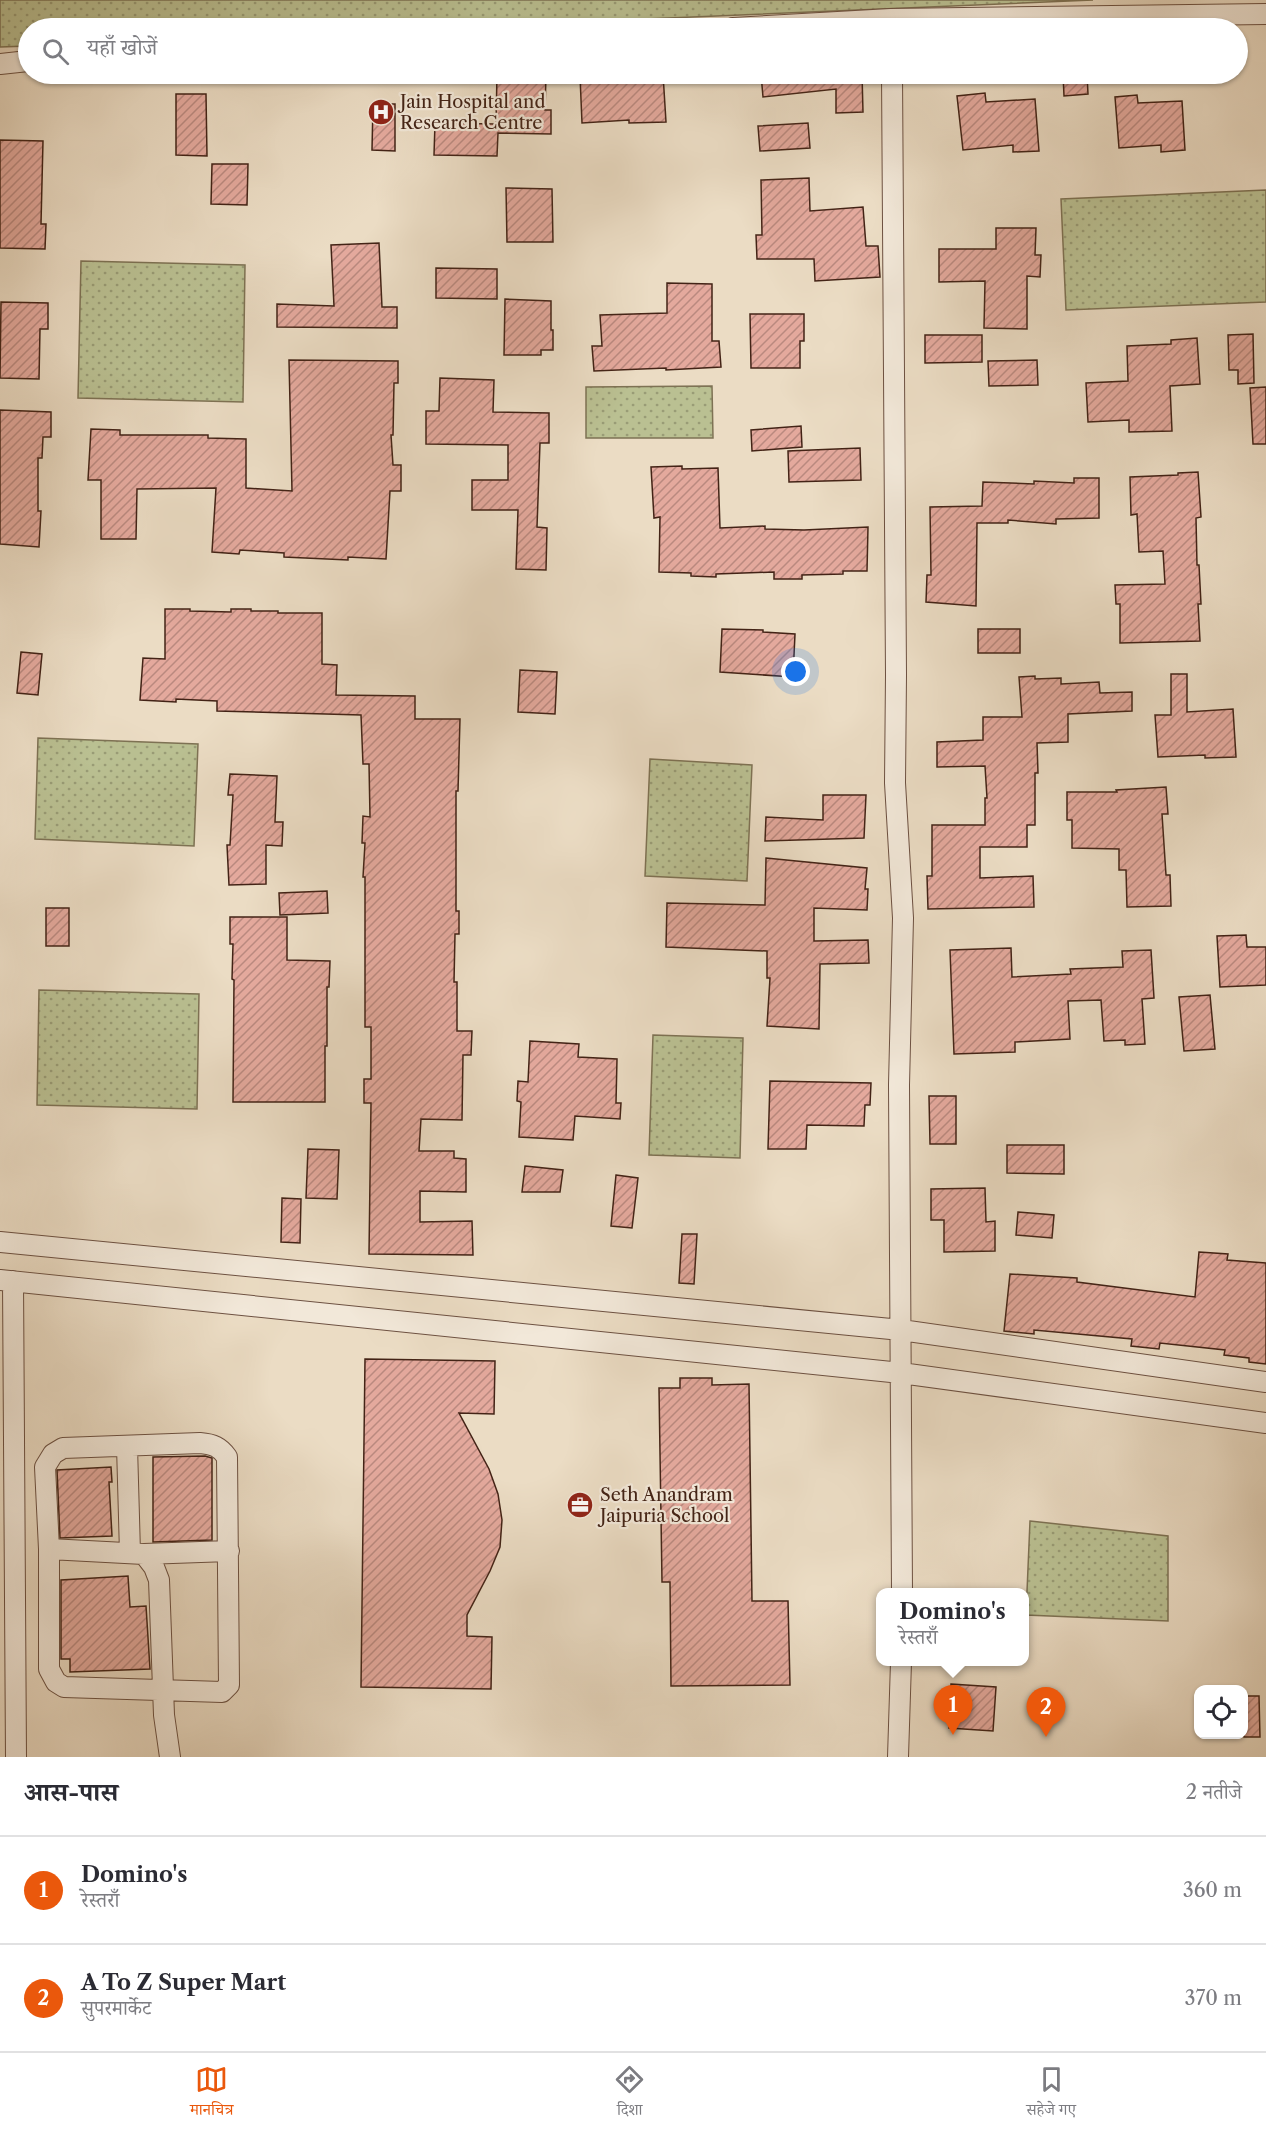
<!DOCTYPE html>
<html lang="hi">
<meta charset="utf-8">
<style>
:root{--surface:#fff;--page:#f7f7f7;--text:#2b2b33;--muted:#7c7c81;--line:#e1e1e2;--accent:#ea580c}
body{margin:0;font-family:"Libre Caslon Text","Noto Serif Devanagari",serif;background:var(--page);color:var(--text)}
.controls{position:absolute;right:18px;bottom:18px;display:grid;overflow:hidden;border-radius:12px;box-shadow:0 2px 4px #0004}
.controls button{width:54px;height:54px;display:grid;place-items:center;padding:0;border:0;border-bottom:2px solid var(--line);background:var(--surface);color:var(--text);font:30px sans-serif}
.you{position:absolute;left:796px;top:672px;width:21px;height:21px;margin:-15px;border:4px solid #fff;border-radius:50%;background:#1a73e8;box-shadow:0 0 0 9px #1a73e833}
.badge{display:grid;place-items:center;width:39px;height:39px;border-radius:50%;background:var(--accent);color:#fff;font-size:20px;font-weight:700}
.pin{position:absolute;translate:-50% -50px;filter:drop-shadow(0 2px 3px #0008)}
.pin::after{content:'';position:absolute;top:32px;width:21px;height:18px;background:inherit;clip-path:polygon(0 0,100% 0,50% 100%)}
.popup{position:absolute;left:876px;top:1588px;width:153px;height:78px;box-sizing:border-box;display:grid;place-content:center;border-radius:12px;background:var(--surface);filter:drop-shadow(0 2px 4px #0005);font-size:20px;white-space:nowrap;color:var(--muted)}
.popup b{font-size:22px;color:var(--text)}
.popup::after{content:'';position:absolute;left:50%;top:100%;margin-left:-12px;border:12px solid transparent;border-top-color:var(--surface)}
.list{margin:0;padding:0;list-style:none}
h2{display:flex;justify-content:space-between;align-items:center;height:78px;margin:0;padding:0 24px;font-size:26px}
h2 small{font-size:20px;font-weight:400;color:var(--muted)}
.list li{display:grid;grid-template-columns:39px 1fr auto;gap:18px;align-items:center;box-sizing:border-box;height:108px;padding:0 24px;border-top:2px solid var(--line)}
.list b{display:block;font-size:22px;white-space:nowrap}
.list p{margin:0;font-size:20px;white-space:nowrap;color:var(--muted)}
.list em{font-size:20px;font-style:normal;color:var(--muted)}
.icon{flex:none;width:33px;height:33px;fill:none;stroke:currentColor;stroke-width:2;stroke-linecap:round;stroke-linejoin:round}
.map{position:relative;flex:none;width:1266px;height:1757px;overflow:hidden}
.search{position:absolute;background:var(--surface);box-shadow:0 2px 4px #0004;left:18px;right:18px;top:18px;height:66px;display:flex;align-items:center;gap:15px;box-sizing:border-box;padding:0 21px;border-radius:33px;color:var(--muted);font-size:22px}
.sheet{height:294px;background:var(--surface)}
nav{display:flex;justify-content:space-around;align-items:center;box-sizing:border-box;height:84px;border-top:2px solid var(--line);background:var(--surface);font-size:16px;color:var(--muted)}
nav a{display:grid;justify-items:center;gap:3px}
nav .on{color:var(--accent)}
.map>svg:first-child{display:block}
.grass{fill:url(#grass-dots);stroke:#7e7254;stroke-width:1.5}
.building{fill:url(#building-hatch);stroke:#432316;stroke-width:1.5}
.lines{fill:none;stroke-linecap:round;stroke-linejoin:round}
.minor-casing{stroke:#6d5142;stroke-width:22}
.minor{stroke:#f2e8d9;stroke-width:20}
.labels{text-anchor:middle;stroke-width:4.5;stroke-linejoin:round;paint-order:stroke}
.poi-label{font-size:18px;fill:#432316;stroke:#f2e8d9;text-anchor:start}
</style>
<div class="map">
<svg width="1266" height="1757" viewBox="0 0 1266 1757">
<defs>
<pattern id="grass-dots" width="8" height="8" patternUnits="userSpaceOnUse" patternTransform="scale(1.5)"><rect width="8" height="8" fill="#bac092"/><path d="M2 2h.1M6 6h.1" fill="none" stroke="#999c76" stroke-width="1.8" stroke-linecap="round"/></pattern>
<pattern id="building-hatch" width="6" height="6" patternUnits="userSpaceOnUse" patternTransform="scale(1.5)"><rect width="6" height="6" fill="#e4a99d"/><path d="M-1 1l2-2M0 6l6-6M5 7l2-2" fill="none" stroke="#ba897f"/></pattern>
</defs>
<rect width="100%" height="100%" fill="#ebdcc4"/>
<filter id="stains"><feTurbulence type="fractalNoise" baseFrequency=".00333" numOctaves="4"/><feColorMatrix values="0 0 0 0 .2 0 0 0 0 .09 0 0 0 0 .02 0 0 0 .5 -.17"/></filter>
<radialGradient id="worn" r=".72"><stop offset=".6" stop-color="#630" stop-opacity="0"/><stop offset="1" stop-color="#630" stop-opacity=".3"/></radialGradient>
<!-- grass -->
<path class="grass" d="M0,0h1093l-663,28h-402v18l-28,1z
M1266,190v112l-200,8 -5,-111z
M81,261l164,4 -2,137 -165,-4z
M712,386l1,52h-127v-51z
M38,738l160,6 -4,102 -159,-7z
M650,759l102,6 -5,116 -102,-5z
M39,990l160,4 -2,115 -160,-4z
M653,1035l90,3 -3,120 -91,-3z
M1030,1521l138,15v85l-142,-6z"/>
<!-- building -->
<path class="building" d="M497,74l49,2 -1,34h6v24l-53,-1 -1,23 -63,-1 1,-32 61,1z
M663,74l3,48 -37,1v-3l-47,3 -2,-47z
M761,74h101l1,38 -27,1v-24l-73,8z
M1063,74h24l1,20 -24,2z
M985,93l1,9 49,-3 4,52 -26,1v-7l-50,5 -6,-54z
M176,94h30l1,62 -31,-1z
M1137,95l1,8 44,-2 3,49 -24,2v-7l-42,3 -4,-51z
M373,104h22v47l-23,-1z
M808,123l2,25 -50,3 -2,-25z
M0,140l43,1 -2,83h5l-1,25 -45,-1z
M212,164h36l-1,41 -36,-1z
M809,178l1,33 53,-4 3,39h12l2,31 -65,4 -1,-22h-57l-1,-24h6l-1,-55z
M506,188l46,1 1,53h-46z
M996,228h40l-1,27h6l-1,22 -13,-1v53l-43,-1 1,-47 -46,1v-33h57z
M379,243l3,64h15v21l-120,-1v-23l57,2 -3,-61z
M436,268l61,1v30l-61,-1z
M667,283l45,1v57h7l2,26 -55,3v-2l-72,3 -2,-25h10l-2,-31 67,-2z
M505,299l46,2v29h2v20h-12v5h-37z
M1,302l47,1v26h-8l-1,50 -39,-1z
M750,314h54v27h-4v27h-49z
M1253,334l1,49 -16,1v-14h-9l-1,-35z
M925,335h57v27l-57,1z
M1197,338l3,46 -30,2 2,45 -43,1v-12l-41,2 -2,-39 42,-2 -1,-35 44,-2v-4z
M289,360l109,1v22h-4l-1,52h-2l2,30h8v26h-11l-4,68 -38,-2v3l-64,-3v-4l-44,-3 -1,4 -27,-2 4,-64 -79,1 -1,50h-35v-59h-13l3,-51 29,1v5h88v3l38,1v49l46,3z
M1037,360l1,25 -49,1 -1,-25z
M440,378l54,2 -1,32 56,1v30h-9l-3,84 10,1 -1,42 -30,-1 2,-59h-46v-30h36v-35l-82,-1v-33h13z
M1266,387v57h-13l-3,-56z
M0,410l51,2v25h-8l-1,21h-4v53h3l-2,36 -39,-3z
M801,426l1,21 -50,4 -1,-21z
M860,448l1,32 -72,2 -1,-31z
M682,466v3l36,-1 2,60 45,-2v3l39,1 64,-3 -1,44h-24v3l-41,1v4h-28v-7l-58,2v3l-25,-1v-3l-32,-1 1,-55 -6,1 -3,-51z
M1198,472l3,45 -5,1 1,47h2l2,39h-3l2,37 -80,2v-39h-4l-1,-19 50,-1 -2,-33 -24,1 -2,-38 -6,1 -1,-38 48,-2v-2z
M1074,478h25v40l-43,1v5l-48,-4v3h-31l-1,83 -50,-4 1,-27h4l-1,-68 52,-1 1,-24 51,2v-3l40,2z
M165,609h25v2l41,1v-3h20v2h27v2h44v51l15,1 -1,30 79,1v23h45l-2,72h-2v120h3v23h-4l-1,48h3v49h15l-1,24h-8l-1,65 -41,-1 -2,32h35v7l12,1v33l-46,-1v31l52,-1 1,34 -104,-1 2,-151h-7v-24h7v-52h-6v-150h-2l2,-34h-3l1,-27 7,1 -1,-53h-6l-2,-49 -144,-4v-10l-41,-2v3l-36,-2 3,-42 22,1z
M722,629l41,1v2l32,2 -2,43 -73,-5z
M978,629h42v24h-42z
M21,652l21,2 -4,41 -21,-2z
M520,670l37,2 -2,42 -37,-2z
M1171,674h16v38l46,-3 3,48 -31,1v-3l-47,2 -3,-42h16z
M1035,676v3l26,-1v6l38,-2 1,11 32,-1v19l-64,3v28l-31,1 1,30h-3v52h-8v22h-47v31l53,-2 1,31 -106,2 -1,-33h5v-51h53v-27h2l-2,-32 -48,1v-25l46,-2v-23h39l-3,-40z
M230,774l47,2 -2,46h8l-1,24 -16,-1v39l-37,1 -2,-40h3l3,-50h-5z
M1166,787l2,27h-6l4,61h4l1,31 -44,1 -1,-37h-7v-21l-47,-1v-28h-5v-28h50l-1,-2z
M823,795h43l-2,43 -99,3 1,-24 57,3z
M766,858l101,10 -2,21h3l-1,21 -53,-2v33l54,-1 1,23 -49,1 -1,65 -52,-3 3,-48h-3v-27l-101,-4 1,-44 98,2z
M327,891l1,22 -48,2 -1,-22z
M46,908h23v38h-23z
M230,917h57v43l43,1 -1,26h-2v59h-2v56h-92l1,-122 -2,-1 1,-35h-3z
M1246,935l1,12h19v38l-46,2 -3,-51z
M1011,948l1,29 59,-3 -1,-5 53,-2 -1,-16 29,-1 3,48 -12,1 3,45 -20,1v-5l-21,1 -3,-41 -33,1 2,38 -55,3v10l-61,2 -4,-104z
M1210,995l5,54 -31,2 -5,-54z
M530,1041l49,3 -1,13 39,2 -1,44h5l-1,16 -45,-3 -2,24 -54,-3 2,-35 -4,-1 1,-20 10,1z
M770,1081l101,2 -1,22h-5l-1,21 -57,-1 -1,24h-38z
M929,1096h27v48h-26z
M1007,1145h57v29l-57,-1z
M308,1149l31,1 -2,49 -31,-1z
M525,1166l38,4 -3,22h-38z
M616,1175l22,3 -6,50 -21,-2z
M985,1188l1,34 9,-1v30l-51,1v-32h-13v-31z
M282,1198l19,1 -1,44 -19,-1z
M1018,1212l36,3 -2,23 -36,-3z
M682,1234h15l-3,50 -15,-1z
M1199,1252l29,2 -1,6 39,3v101l-17,-2v-4l-25,-3 1,-5 -65,-7 -1,6 -28,-3 1,-7 -98,-9v4l-30,-3 6,-57 67,4v4l118,15z
M365,1359l130,2 -1,53 -35,-1 30,56 9,25 4,26 -2,27 -10,24 -23,44v21l25,1 -1,52 -130,-2z
M680,1378h32v7l37,-1 3,217h36l2,84 -119,1 -1,-104h-8l-3,-194h21z
M205,1456l7,2v82l-59,2v-85z
M111,1467l1,15h-3l3,54 -52,2 -3,-68z
M128,1576l2,31 16,-1 4,63 -80,3v-13h-9v-79z
M951,1684l45,3 -3,44 -44,-3z
M1244,1696h15l1,41h-16z"/>
<g class="lines">
<defs>
<path id="minor" d="M733,28l158,-9 375,-5
M0,64l28,-3
M892,74l4,601 -1,108 8,135 -4,167 3,507
M0,1242l901,88 365,52
M0,1280l901,93 365,50
M13,1281l3,476
M200,1443c13,1 20,4 27,14l2,228 -7,7 -158,-5 -8,-5 -7,-13v-120l-4,-82 8,-13 10,-6z
M127,1446l3,107
M49,1549l95,5 85,-3
M144,1554l10,13 5,13 5,135 6,42
M898,1757l3,-95"/>
</defs>
<!-- minor casing -->
<use href="#minor" class="minor-casing"/>
<!-- minor -->
<use href="#minor" class="minor"/>
</g>
<!-- icons -->
<defs>
<symbol id="hospital-disc" viewBox="-11 -11 22 22"><circle r="9.5" fill="#8f2418" stroke="#f2e8d9"/><path d="M-5-5h3v3.5h4V-5h3V5h-3V1.5h-4V5h-3Z" fill="#fff"/></symbol>
<symbol id="office-disc" viewBox="-11 -11 22 22"><circle r="9.5" fill="#8f2418" stroke="#f2e8d9"/><path d="M-6-3h4V-5.5h4V-3h4V5H-6ZM-1-4.5V-3h2v-1.5ZM-6 0V1H6V0Z" fill="#fff"/></symbol>
</defs>
<g fill-rule="evenodd">
<use href="#hospital-disc" x="366" y="97" width="30" height="30"/>
<use href="#office-disc" x="565" y="1490" width="30" height="30"/>
</g>
<g class="labels">
<!-- poi labels -->
<g class="poi-label">
<text x="400" y="108">Jain Hospital and<tspan x="400" dy="21">Research Centre</tspan></text>
<text x="600" y="1501">Seth Anandram<tspan x="600" dy="21">Jaipuria School</tspan></text>
</g>
</g>
<rect width="100%" height="100%" filter="url(#stains)"/>
<rect width="100%" height="100%" fill="url(#worn)"/>
</svg>
<div class="controls">
<button><svg class="icon" aria-label="locate" viewBox="0 0 24 24"><circle cx="12" cy="12" r="6"/><path d="M12 2v4M12 18v4M2 12h4M18 12h4"/></svg></button>
</div>
<div class="you"></div>
<div class="pin badge" style="left:953px;top:1735px">1</div>
<div class="popup"><b>Domino's</b>रेस्तराँ</div>
<div class="pin badge" style="left:1046px;top:1737px">2</div>
<div class="search"><svg class="icon" aria-label="search" viewBox="0 0 24 24"><circle cx="10" cy="10" r="6"/><path d="M15 15l6 6"/></svg>यहाँ खोजें</div>
</div>
<section class="sheet">
<h2>आस-पास<small>2 नतीजे</small></h2>
<ul class="list">
<li><span class="badge">1</span><div><b>Domino's</b><p>रेस्तराँ</p></div><em>360 m</em></li>
<li><span class="badge">2</span><div><b>A To Z Super Mart</b><p>सुपरमार्केट</p></div><em>370 m</em></li>
</ul>
</section>
<nav>
<a class="on"><svg class="icon" aria-label="map" viewBox="0 0 24 24"><path d="M3 6l6-2 6 2 6-2v14l-6 2-6-2-6 2zM9 4v14M15 6v14"/></svg>मानचित्र</a>
<a><svg class="icon" aria-label="directions" viewBox="0 0 24 24"><path d="M12 3l9 9-9 9-9-9zM9 14v-3h6M13 9l2 2-2 2"/></svg>दिशा</a>
<a><svg class="icon" aria-label="saved" viewBox="0 0 24 24"><path d="M7 4h10v16l-5-4-5 4z"/></svg>सहेजे गए</a>
</nav>
